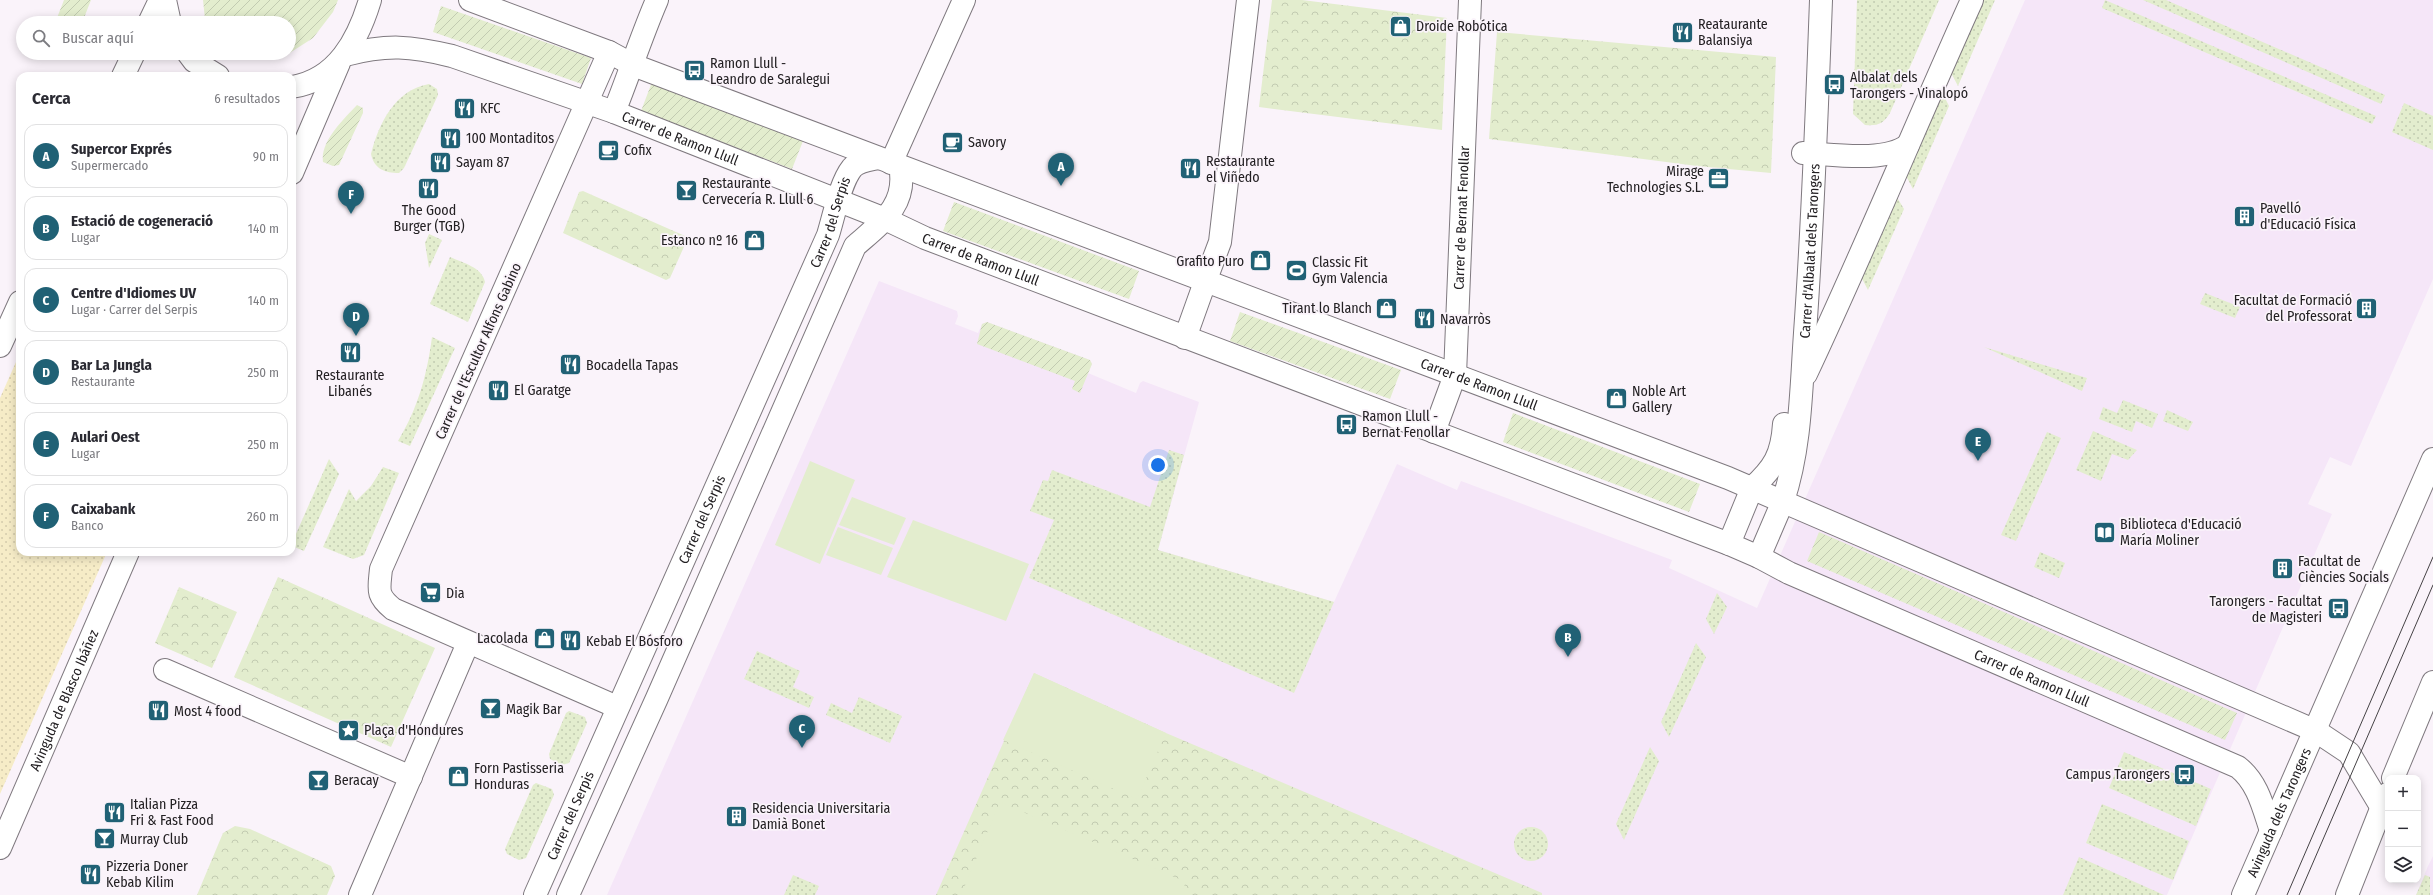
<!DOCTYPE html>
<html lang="es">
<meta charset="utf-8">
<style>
:root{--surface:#fff;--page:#f2f2f3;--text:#2b2b33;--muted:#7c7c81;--line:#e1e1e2;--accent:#206175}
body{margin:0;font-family:"Fira Sans Condensed",sans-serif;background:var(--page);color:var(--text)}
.controls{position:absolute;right:12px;bottom:12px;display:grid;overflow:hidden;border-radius:8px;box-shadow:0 2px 10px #0003}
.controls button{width:36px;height:36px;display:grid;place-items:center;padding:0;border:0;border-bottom:1px solid var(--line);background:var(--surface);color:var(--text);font:20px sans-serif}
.you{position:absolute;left:1158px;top:465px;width:14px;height:14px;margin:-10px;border:3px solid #fff;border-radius:50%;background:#1a73e8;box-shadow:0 0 0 6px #1a73e833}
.badge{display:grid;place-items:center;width:26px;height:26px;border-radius:50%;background:var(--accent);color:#fff;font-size:13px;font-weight:700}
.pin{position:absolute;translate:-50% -33px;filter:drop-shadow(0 1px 2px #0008)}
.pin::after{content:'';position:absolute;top:21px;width:14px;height:12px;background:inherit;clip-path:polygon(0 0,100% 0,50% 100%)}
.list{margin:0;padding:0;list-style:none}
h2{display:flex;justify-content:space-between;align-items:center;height:52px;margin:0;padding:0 16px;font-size:17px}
h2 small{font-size:13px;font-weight:400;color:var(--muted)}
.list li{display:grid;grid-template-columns:26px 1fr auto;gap:12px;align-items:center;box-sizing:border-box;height:64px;margin:0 8px 8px;padding:0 8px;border:1px solid var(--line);border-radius:12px}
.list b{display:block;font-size:15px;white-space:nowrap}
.list p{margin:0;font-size:13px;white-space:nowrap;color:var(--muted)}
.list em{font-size:13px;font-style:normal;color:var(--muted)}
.icon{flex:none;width:22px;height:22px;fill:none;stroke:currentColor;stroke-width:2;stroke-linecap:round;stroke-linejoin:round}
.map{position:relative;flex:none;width:2433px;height:895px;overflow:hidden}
.search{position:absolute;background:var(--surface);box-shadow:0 2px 10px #0003;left:16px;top:16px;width:280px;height:44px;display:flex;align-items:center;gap:10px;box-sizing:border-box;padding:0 14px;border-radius:22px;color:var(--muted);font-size:15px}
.panel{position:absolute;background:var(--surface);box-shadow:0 2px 10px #0003;left:16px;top:72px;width:280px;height:484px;border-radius:12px}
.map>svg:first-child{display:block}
.education{fill:#f5e6f8}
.grass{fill:url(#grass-dots)}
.sand{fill:url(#sand-dots)}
.park{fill:url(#park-crowns)}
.garden{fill:url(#garden-furrows)}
.pitch{fill:#e3edce}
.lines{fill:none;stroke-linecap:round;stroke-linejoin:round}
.minor-casing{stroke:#7f797f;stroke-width:24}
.major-casing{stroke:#7f797f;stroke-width:24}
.minor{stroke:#fff;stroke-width:22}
.major{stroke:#fff;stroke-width:22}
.tram{stroke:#454245;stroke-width:1}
.labels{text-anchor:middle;stroke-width:3.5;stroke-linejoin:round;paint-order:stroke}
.poi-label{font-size:14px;fill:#232023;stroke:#faf3fa;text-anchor:start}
.street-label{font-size:14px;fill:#232023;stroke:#faf3fa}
</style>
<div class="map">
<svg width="2433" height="895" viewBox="0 0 2433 895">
<defs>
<pattern id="grass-dots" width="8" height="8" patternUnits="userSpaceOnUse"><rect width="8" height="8" fill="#e3edce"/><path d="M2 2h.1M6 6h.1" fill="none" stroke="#c2cbb1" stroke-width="1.8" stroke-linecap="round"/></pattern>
<pattern id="sand-dots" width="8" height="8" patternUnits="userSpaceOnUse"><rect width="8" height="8" fill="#f6ecc7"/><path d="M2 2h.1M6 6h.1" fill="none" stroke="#d3caab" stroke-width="1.8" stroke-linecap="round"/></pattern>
<pattern id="park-crowns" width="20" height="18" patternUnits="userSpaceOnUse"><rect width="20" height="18" fill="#e3edce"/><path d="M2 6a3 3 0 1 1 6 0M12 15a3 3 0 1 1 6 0" fill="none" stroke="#c2cbb1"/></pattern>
<pattern id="garden-furrows" width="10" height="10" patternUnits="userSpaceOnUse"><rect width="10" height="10" fill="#e3edce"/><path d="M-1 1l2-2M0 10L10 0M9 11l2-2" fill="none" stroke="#c2cbb1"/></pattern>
</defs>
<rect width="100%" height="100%" fill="#faf3fa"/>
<!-- education -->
<path class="education" d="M2025,0h408v279l-82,187 -21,-9 -22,47 24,10 -165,381h-1560l272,-614 78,30 1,5 -3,8 23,9 4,-9 5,-2 103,38 2,4 -4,9 48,20 4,-10 3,-2 56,21 -41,148 176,52 63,-138 60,26 4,-9 211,79 -3,8 88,40z
M2433,856v39h-17l12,-29z"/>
<!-- grass -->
<path class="grass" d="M1857,0h82l-49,113c-7,11 -12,13 -25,12l-12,-11z
M1981,0h14l-37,86 -8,-15z
M2105,0l271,116 -4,8 -270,-116z
M2143,0h23l219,95 -4,9z
M429,84l8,5 1,6 -34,73 -5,5c-14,0 -25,-4 -28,-19 8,-31 24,-64 58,-70z
M1941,90l8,16 -36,83 -8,-15z
M2404,103l29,13v34l-41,-18z
M1895,194l9,15 -36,81 -8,-15z
M429,234l13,6 -13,28 -4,-25z
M450,257c13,6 32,10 35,25l-17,40 -38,-18z
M2205,293l35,14 -5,11 -35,-14z
M432,337l23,11 -45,98 -12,-5c20,-33 29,-66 34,-104z
M1984,347l103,31 -5,13z
M2123,400l35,14 -6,14 -16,-7 -4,11 -33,-13 4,-12 14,6z
M2167,410l26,12 -5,9 -25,-10z
M2093,431l44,19 -9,10 -16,-6 -11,27 -25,-11z
M2047,432l14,6 -45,103 -15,-6z
M1169,450l15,5 -26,95 176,52 -40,91 -265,-115 25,-58 -24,-9 13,-31 5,1 4,-11 98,37z
M329,459l10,15 -35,77 -12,-5v-3z
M383,467l16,6 -35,82 -11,4 -30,-12 26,-58 7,12 15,-15z
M2040,552l25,11 -6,15 -25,-11z
M1717,593l10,14 -13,27 -8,-15z
M1696,643l10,14 -37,80 -8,-15z
M757,651l43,20 -7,16 21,10 -5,11 -65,-29z
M859,697l43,19 -12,27 -64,-28 5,-12 21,10z
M569,711l16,6 2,6 -18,40 -7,2 -12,-6 -1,-5 17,-41z
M1650,747l9,14 -35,79 -8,-16z
M2124,752l87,37 -15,37 -87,-38z
M536,783l16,6 2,6 -28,63 -7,2 -12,-6 -2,-5 28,-64z
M2102,804l87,37 -16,39 -87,-37z
M1514 844a17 17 0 1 1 34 0a17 17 0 1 1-34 0Z
M2079,857l85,38h-101z
M793,875l26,11 -4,9h-31z
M2425,875l5,2v18h-14z"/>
<!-- sand -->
<path class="sand" d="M20,353v199h87l-107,242v-396z"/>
<!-- park -->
<path class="park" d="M1272,0h30l145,18 -5,112 -183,-23z
M1497,32l279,25 -5,116 -74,-7 -208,-27z
M583,191l102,45 2,4 -17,38 -4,2 -103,-47 16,-41z
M278,577l157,71 -44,99 -157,-70z
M179,587l58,25 -25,56 -57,-25z
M1034,673l132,60 376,160v2h-606z
M235,826l15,3 81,37 4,10 -8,19h-130l26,-62z"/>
<!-- garden -->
<path class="garden" d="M64,0h27l-9,23h-27z
M203,0h135l-5,12 -20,26 -28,18 -35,1 -8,-4h47v-30h-81l-3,-4z
M441,6l150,52 -9,26 -149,-52z
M652,82l151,59 -11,28 -151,-58z
M357,105l6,3v5l-24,52 -6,1 -10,-4c-3,-21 21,-43 34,-57z
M954,202l185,69 -10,28 -186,-68z
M1240,312l161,58 -11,29 -160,-58z
M987,322l103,38 2,4 -12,29 -8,-4 3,-8 -98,-37 5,-20z
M1513,413l187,71 -11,28 -186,-70z
M1819,532l418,181 -12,27 -418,-179z"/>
<!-- pitch -->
<path class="pitch" d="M810,461l45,19 -35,84 -45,-19z
M852,497l54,21 -12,27 -55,-20z
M913,520l116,44 -23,57 -119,-44z
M838,527l55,21 -12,27 -55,-20z
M1034,673l132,60 -29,66 -134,-59z
M1000,802l186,80 -6,13h-219z"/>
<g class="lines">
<defs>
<g id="minor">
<path d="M609,52l-228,517c-2,21 -5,26 12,40l224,98"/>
<path d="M614,112c15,-37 27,-75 43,-112"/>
<path d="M1803,153c28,1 82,10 105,-8"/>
<path d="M891,163l73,-163"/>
<path d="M1205,282l15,-40 28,-242"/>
<path d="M1806,374c58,-123 110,-250 166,-374"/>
<path id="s1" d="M1434,432l21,-57 15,-375"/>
<path d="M1752,488c22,-20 30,-33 32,-64"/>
<path id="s2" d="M1783,501c18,-54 18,-112 22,-168 8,-111 12,-222 16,-333"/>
<path d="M165,670l246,107"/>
<path d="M360,895l108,-252"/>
<path id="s3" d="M535,895l293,-660c6,-19 12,-52 24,-67 6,-7 17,-8 26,-10"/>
<path d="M568,895l89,-197 198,-452c26,-23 53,-41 45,-80"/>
</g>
<g id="major">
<path d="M165,0l5,23"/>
<path id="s4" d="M470,0l139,52 24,13 1095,413 588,253 33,22 33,55"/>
<path d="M149,23l11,-23"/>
<path d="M188,53l6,8 24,15"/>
<path id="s5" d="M345,55c42,-11 66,-9 107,1l162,56 271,107 40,19 804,306 30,13 30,16 449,194c20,16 25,40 33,64"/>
<path d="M123,76l11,-23"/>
<path d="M292,87c45,-7 66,-47 78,-87"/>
<path d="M292,173l47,-110"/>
<path d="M1185,338l20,-56"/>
<path d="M0,346l20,-44"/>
<path d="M1729,544l23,-56"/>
<path d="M1759,557l24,-56"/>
<path d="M2393,778l40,-96"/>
<path id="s6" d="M0,848l128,-296"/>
<path id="s7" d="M2243,895l190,-436"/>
<path d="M2347,895l40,-101"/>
</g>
</defs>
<!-- minor casing -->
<use href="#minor" class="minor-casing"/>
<!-- major casing -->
<use href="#major" class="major-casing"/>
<!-- minor -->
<use href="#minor" class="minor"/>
<!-- major -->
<use href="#major" class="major"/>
<!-- tram -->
<path class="tram" d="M2287,895l146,-338
M2299,895l134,-310"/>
</g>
<!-- icons -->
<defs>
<symbol id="shop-square" viewBox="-11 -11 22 22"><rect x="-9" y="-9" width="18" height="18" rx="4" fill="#206175" stroke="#faf3fa"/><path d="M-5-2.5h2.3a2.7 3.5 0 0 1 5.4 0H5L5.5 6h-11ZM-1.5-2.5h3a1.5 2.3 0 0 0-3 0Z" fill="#fff"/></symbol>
<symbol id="restaurant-square" viewBox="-11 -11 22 22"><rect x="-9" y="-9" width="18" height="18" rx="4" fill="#206175" stroke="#faf3fa"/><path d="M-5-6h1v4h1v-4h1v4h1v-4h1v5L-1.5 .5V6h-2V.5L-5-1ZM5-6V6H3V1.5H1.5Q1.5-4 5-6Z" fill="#fff"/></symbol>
<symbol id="bus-square" viewBox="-11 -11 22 22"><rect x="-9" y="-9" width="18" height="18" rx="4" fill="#206175" stroke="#faf3fa"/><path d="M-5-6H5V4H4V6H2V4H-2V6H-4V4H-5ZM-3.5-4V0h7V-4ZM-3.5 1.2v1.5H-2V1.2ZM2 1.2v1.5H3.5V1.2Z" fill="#fff"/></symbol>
<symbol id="cafe-square" viewBox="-11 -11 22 22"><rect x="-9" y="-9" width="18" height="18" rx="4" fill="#206175" stroke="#faf3fa"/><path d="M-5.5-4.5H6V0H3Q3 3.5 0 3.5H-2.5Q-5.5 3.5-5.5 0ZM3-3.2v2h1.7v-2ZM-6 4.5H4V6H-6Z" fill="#fff"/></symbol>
<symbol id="office-square" viewBox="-11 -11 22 22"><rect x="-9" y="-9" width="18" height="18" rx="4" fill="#206175" stroke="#faf3fa"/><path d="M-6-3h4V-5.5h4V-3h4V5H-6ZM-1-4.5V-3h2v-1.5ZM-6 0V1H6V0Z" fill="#fff"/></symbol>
<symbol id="bar-square" viewBox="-11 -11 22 22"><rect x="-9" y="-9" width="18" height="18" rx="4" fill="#206175" stroke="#faf3fa"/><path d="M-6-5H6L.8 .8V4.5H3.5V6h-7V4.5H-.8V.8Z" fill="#fff"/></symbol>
<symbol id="building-square" viewBox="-11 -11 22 22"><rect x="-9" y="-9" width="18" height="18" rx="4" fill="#206175" stroke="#faf3fa"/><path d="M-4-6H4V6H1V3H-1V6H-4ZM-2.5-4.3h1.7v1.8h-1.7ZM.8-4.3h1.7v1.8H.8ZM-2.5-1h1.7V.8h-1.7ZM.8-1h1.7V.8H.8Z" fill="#fff"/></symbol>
<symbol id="stadium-square" viewBox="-11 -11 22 22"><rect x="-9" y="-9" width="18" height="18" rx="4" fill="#206175" stroke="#faf3fa"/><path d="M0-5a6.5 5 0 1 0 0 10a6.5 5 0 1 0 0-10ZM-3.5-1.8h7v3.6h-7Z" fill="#fff"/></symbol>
<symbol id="library-square" viewBox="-11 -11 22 22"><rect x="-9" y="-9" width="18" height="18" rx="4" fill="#206175" stroke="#faf3fa"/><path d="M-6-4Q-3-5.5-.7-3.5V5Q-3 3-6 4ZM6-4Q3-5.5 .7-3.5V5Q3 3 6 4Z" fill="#fff"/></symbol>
<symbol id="supermarket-square" viewBox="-11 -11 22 22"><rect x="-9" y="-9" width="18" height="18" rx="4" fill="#206175" stroke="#faf3fa"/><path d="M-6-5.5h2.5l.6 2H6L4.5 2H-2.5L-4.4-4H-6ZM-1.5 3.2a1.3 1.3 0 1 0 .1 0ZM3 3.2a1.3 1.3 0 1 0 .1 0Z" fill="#fff"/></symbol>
<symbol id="sight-square" viewBox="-11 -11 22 22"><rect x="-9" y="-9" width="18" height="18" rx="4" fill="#206175" stroke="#faf3fa"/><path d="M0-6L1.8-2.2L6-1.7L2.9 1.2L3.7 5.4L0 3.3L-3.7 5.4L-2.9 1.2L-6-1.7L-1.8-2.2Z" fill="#fff"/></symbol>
</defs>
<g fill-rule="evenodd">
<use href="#shop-square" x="1388" y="14" width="25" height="25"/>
<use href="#restaurant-square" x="1670" y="20" width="25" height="25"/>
<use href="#bus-square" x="682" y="58" width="25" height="25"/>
<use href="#bus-square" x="1822" y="72" width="25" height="25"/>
<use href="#restaurant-square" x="452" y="96" width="25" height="25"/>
<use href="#restaurant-square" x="438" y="126" width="25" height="25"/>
<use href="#cafe-square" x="940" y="130" width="25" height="25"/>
<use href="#cafe-square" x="596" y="138" width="25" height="25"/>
<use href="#restaurant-square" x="428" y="150" width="25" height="25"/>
<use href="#restaurant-square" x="1178" y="156" width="25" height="25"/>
<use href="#office-square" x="1706" y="166" width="25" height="25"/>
<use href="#restaurant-square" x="416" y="176" width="25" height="25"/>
<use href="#bar-square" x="674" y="178" width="25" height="25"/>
<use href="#building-square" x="2232" y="204" width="25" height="25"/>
<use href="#shop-square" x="742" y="228" width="25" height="25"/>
<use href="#shop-square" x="1248" y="248" width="25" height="25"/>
<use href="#stadium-square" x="1284" y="258" width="25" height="25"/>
<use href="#shop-square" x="1374" y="296" width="25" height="25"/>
<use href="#building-square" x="2354" y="296" width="25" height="25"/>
<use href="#restaurant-square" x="1412" y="306" width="25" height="25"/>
<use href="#restaurant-square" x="338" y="340" width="25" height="25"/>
<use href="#restaurant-square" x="558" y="352" width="25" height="25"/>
<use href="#restaurant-square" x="486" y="378" width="25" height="25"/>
<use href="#shop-square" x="1604" y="386" width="25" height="25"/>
<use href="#bus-square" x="1334" y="412" width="25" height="25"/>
<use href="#library-square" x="2092" y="520" width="25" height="25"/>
<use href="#building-square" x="2270" y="556" width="25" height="25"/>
<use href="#supermarket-square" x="418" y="580" width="25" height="25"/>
<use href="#bus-square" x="2326" y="596" width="25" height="25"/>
<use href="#shop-square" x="532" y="626" width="25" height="25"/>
<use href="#restaurant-square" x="558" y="628" width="25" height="25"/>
<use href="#bar-square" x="478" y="696" width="25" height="25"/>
<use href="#restaurant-square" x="146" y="698" width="25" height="25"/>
<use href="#sight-square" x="336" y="718" width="25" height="25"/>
<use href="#bus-square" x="2172" y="762" width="25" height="25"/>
<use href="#shop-square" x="446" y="764" width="25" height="25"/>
<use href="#bar-square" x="306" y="768" width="25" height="25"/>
<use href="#restaurant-square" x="102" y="800" width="25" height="25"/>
<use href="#building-square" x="724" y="804" width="25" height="25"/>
<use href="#bar-square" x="92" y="826" width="25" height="25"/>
<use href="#restaurant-square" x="78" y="862" width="25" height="25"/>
</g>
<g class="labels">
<!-- poi labels -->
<g class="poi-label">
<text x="1698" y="29">Reataurante<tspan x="1698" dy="16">Balansiya</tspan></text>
<text x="1416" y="31">Droide Robótica</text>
<text x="710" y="68">Ramon Llull -<tspan x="710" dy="16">Leandro de Saralegui</tspan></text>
<text x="1850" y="82">Albalat dels<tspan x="1850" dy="16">Tarongers - Vinalopó</tspan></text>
<text x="480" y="113">KFC</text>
<text x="466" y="143">100 Montaditos</text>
<text x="968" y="147">Savory</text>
<text x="624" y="155">Cofix</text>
<text x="1206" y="166">Restaurante<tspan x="1206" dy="16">el Viñedo</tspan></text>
<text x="456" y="167">Sayam 87</text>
<text x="1704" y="176" text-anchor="end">Mirage<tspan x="1704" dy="16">Technologies S.L.</tspan></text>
<text x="702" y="188">Restaurante<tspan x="702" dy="16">Cervecería R. Llull 6</tspan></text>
<text x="2260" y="213">Pavelló<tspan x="2260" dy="16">d'Educació Física</tspan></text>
<text x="429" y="215" text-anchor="middle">The Good<tspan x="429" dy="16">Burger (TGB)</tspan></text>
<text x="738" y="245" text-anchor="end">Estanco nº 16</text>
<text x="1244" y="266" text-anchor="end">Grafito Puro</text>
<text x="1312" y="267">Classic Fit<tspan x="1312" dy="16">Gym Valencia</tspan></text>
<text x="2352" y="305" text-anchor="end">Facultat de Formació<tspan x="2352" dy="16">del Professorat</tspan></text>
<text x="1372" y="313" text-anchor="end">Tirant lo Blanch</text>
<text x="1440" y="324">Navarròs</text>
<text x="586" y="370">Bocadella Tapas</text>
<text x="350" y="380" text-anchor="middle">Restaurante<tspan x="350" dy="16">Libanés</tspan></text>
<text x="514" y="395">El Garatge</text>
<text x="1632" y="396">Noble Art<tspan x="1632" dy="16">Gallery</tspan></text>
<text x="1362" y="421">Ramon Llull -<tspan x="1362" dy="16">Bernat Fenollar</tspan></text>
<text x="2120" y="529">Biblioteca d'Educació<tspan x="2120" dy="16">María Moliner</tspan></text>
<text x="2298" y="566">Facultat de<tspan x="2298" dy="16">Ciències Socials</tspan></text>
<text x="446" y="598">Dia</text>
<text x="2322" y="606" text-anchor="end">Tarongers - Facultat<tspan x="2322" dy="16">de Magisteri</tspan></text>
<text x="528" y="643" text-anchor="end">Lacolada</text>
<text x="586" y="646">Kebab El Bósforo</text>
<text x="506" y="714">Magik Bar</text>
<text x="174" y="716">Most 4 food</text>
<text x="364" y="735">Plaça d'Hondures</text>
<text x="474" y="773">Forn Pastisseria<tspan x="474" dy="16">Honduras</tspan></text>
<text x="2170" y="779" text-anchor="end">Campus Tarongers</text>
<text x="334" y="785">Beracay</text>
<text x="130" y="809">Italian Pizza<tspan x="130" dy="16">Fri &amp; Fast Food</tspan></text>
<text x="752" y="813">Residencia Universitaria<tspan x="752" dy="16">Damià Bonet</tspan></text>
<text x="120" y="844">Murray Club</text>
<text x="106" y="871">Pizzeria Doner<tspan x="106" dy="16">Kebab Kilim</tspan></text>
</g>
<!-- street labels -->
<g class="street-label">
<text dy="5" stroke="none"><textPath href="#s5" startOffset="351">Carrer de Ramon Llull</textPath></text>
<text dy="5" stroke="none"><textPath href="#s1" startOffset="218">Carrer de Bernat Fenollar</textPath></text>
<text dy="5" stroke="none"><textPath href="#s3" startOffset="735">Carrer del Serpis</textPath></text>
<text dy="5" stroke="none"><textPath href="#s2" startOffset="252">Carrer d'Albalat dels Tarongers</textPath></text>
<text dy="5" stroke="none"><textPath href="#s5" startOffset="675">Carrer de Ramon Llull</textPath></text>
<text transform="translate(478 351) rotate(-66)" y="5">Carrer de l'Escultor Alfons Gabino</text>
<text dy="5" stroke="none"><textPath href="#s4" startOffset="1080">Carrer de Ramon Llull</textPath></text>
<text dy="5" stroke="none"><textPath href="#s3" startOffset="411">Carrer del Serpis</textPath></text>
<text dy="5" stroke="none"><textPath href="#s5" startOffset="1807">Carrer de Ramon Llull</textPath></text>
<text dy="5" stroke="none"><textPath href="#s6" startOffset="161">Avinguda de Blasco Ibáñez</textPath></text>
<text dy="5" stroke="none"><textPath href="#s7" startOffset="90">Avinguda dels Tarongers</textPath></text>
<text dy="5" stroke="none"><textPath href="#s3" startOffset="87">Carrer del Serpis</textPath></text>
</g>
</g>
</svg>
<div class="controls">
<button>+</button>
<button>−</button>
<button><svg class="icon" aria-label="layers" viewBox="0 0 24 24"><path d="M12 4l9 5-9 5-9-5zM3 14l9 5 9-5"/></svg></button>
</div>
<div class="you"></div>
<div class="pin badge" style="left:1061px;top:186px">A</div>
<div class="pin badge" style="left:1568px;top:657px">B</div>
<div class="pin badge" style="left:802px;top:748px">C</div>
<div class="pin badge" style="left:356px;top:336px">D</div>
<div class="pin badge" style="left:1978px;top:461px">E</div>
<div class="pin badge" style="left:351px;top:214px">F</div>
<div class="search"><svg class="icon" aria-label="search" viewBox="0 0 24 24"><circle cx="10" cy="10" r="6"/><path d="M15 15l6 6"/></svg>Buscar aquí</div>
<section class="panel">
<h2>Cerca<small>6 resultados</small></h2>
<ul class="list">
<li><span class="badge">A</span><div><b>Supercor Exprés</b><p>Supermercado</p></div><em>90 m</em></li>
<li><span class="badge">B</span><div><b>Estació de cogeneració</b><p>Lugar</p></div><em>140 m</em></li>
<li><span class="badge">C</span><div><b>Centre d'Idiomes UV</b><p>Lugar · Carrer del Serpis</p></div><em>140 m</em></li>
<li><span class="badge">D</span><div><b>Bar La Jungla</b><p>Restaurante</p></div><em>250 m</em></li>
<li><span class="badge">E</span><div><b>Aulari Oest</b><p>Lugar</p></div><em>250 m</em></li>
<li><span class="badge">F</span><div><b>Caixabank</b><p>Banco</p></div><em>260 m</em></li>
</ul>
</section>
</div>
